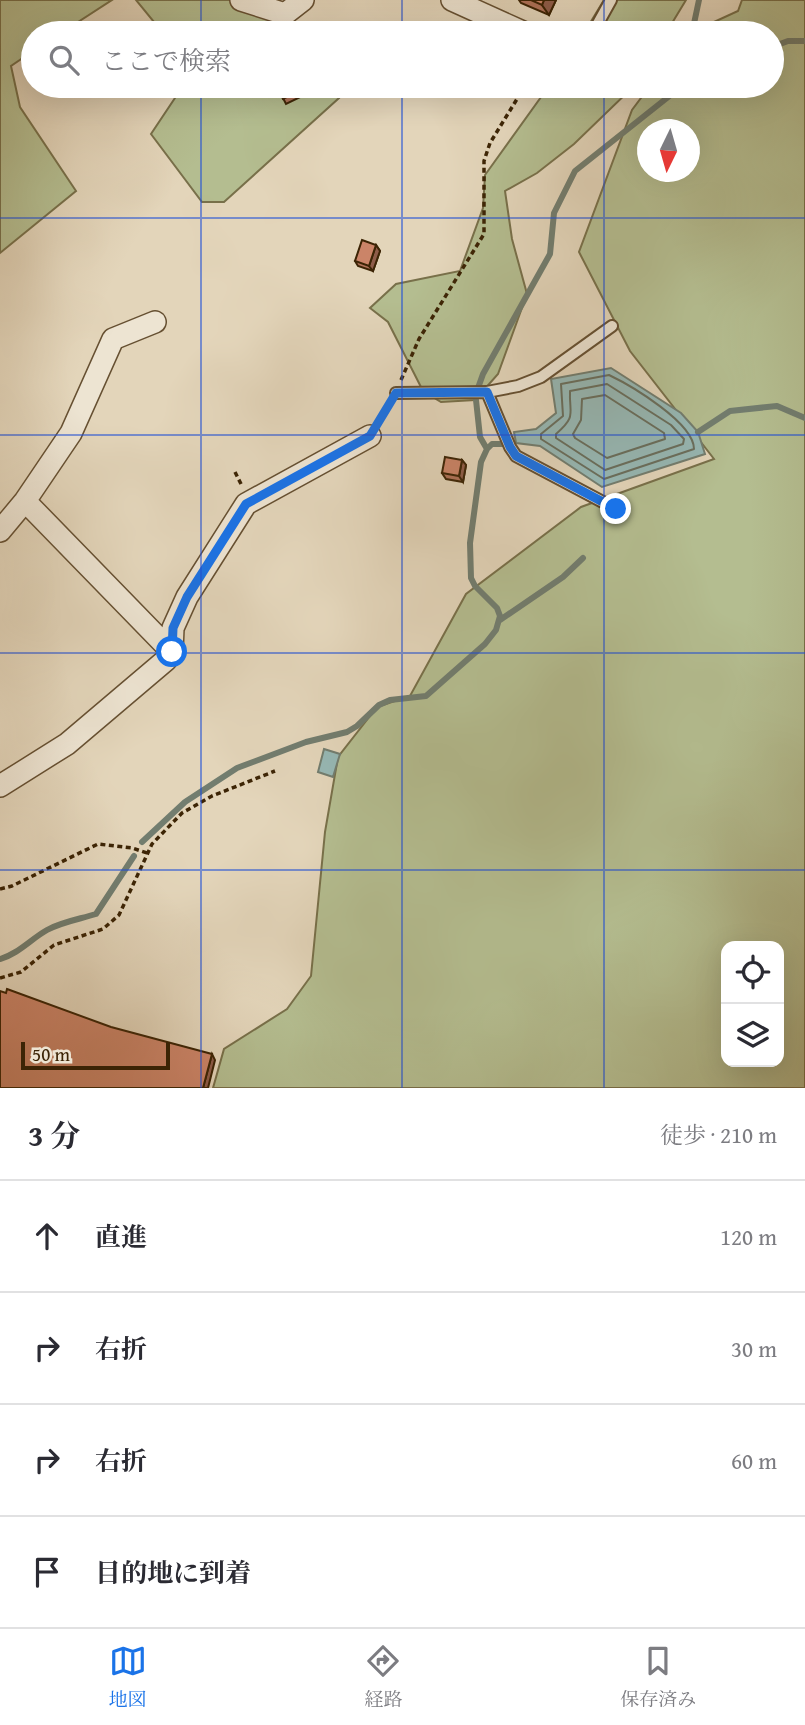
<!DOCTYPE html>
<html lang="ja">
<meta charset="utf-8">
<style>
:root{--surface:#fff;--page:#f2f2f3;--text:#2b2b33;--muted:#7c7c81;--line:#e1e1e2;--accent:#1a73e8}
body{margin:0;font-family:"Gentium Book Plus","Noto Serif JP",serif;background:var(--page);color:var(--text)}
.controls{position:absolute;right:21px;bottom:21px;display:grid;overflow:hidden;border-radius:14px;box-shadow:0 7px 28px #0002}
.controls button{width:63px;height:63px;display:grid;place-items:center;padding:0;border:0;border-bottom:2px solid var(--line);background:var(--surface);color:var(--text);font:35px sans-serif}
.compass{position:absolute;left:637px;top:119px;width:63px;height:63px;border-radius:50%;background:var(--surface);box-shadow:0 7px 28px #0002;rotate:185deg}
.scale{position:absolute;left:21px;bottom:18px;width:149px;box-sizing:border-box;padding-left:7px;border:4px solid #3c2405;border-top:0;font-size:19px;line-height:24px;white-space:nowrap;color:#3c2405;-webkit-text-stroke:5px #ede4d2;paint-order:stroke}
.stop{position:absolute;width:21px;height:21px;margin:-16px;border:5px solid #1a73e8;border-radius:50%;background:#fff}
.stop.end{background:#1a73e8;border-color:#fff;box-shadow:0 2px 7px #0008}
.list{margin:0;padding:0;list-style:none}
h2{display:flex;justify-content:space-between;align-items:center;height:91px;margin:0;padding:0 28px;font-size:30px}
h2 small{font-size:23px;font-weight:400;color:var(--muted)}
.list li{display:grid;grid-template-columns:46px 1fr auto;gap:21px;align-items:center;box-sizing:border-box;height:112px;padding:0 28px;border-top:2px solid var(--line)}
.list b{display:block;font-size:26px;white-space:nowrap}
.list em{font-size:23px;font-style:normal;color:var(--muted)}
.icon{flex:none;width:38px;height:38px;fill:none;stroke:currentColor;stroke-width:2;stroke-linecap:round;stroke-linejoin:round}
.map{position:relative;flex:none;width:805px;height:1088px;overflow:hidden}
.search{position:absolute;background:var(--surface);box-shadow:0 7px 28px #0002;left:21px;right:21px;top:21px;height:77px;display:flex;align-items:center;gap:18px;box-sizing:border-box;padding:0 24px;border-radius:38px;color:var(--muted);font-size:26px}
.sheet{height:539px;background:var(--surface)}
nav{display:flex;justify-content:space-around;align-items:center;box-sizing:border-box;height:98px;border-top:2px solid var(--line);background:var(--surface);font-size:19px;color:var(--muted)}
nav a{display:grid;justify-items:center;gap:4px}
nav .on{color:var(--accent)}
.map>svg:first-child{display:block}
.green{fill:#b4bd90;stroke:#78704a;stroke-width:2;fill-rule:evenodd}
.water{fill:#96b8b5;stroke:#727d6f;stroke-width:2}
.lines{fill:none;stroke-linecap:round;stroke-linejoin:round}
.shore{stroke:#696e5d;stroke-width:2}
.stream{stroke:#727d6f;stroke-width:6}
.lane-casing{stroke:#665032;stroke-width:14}
.street-casing{stroke:#665032;stroke-width:24}
.path{stroke:#3c2405;stroke-width:3.5;stroke-dasharray:5 3.5;stroke-linecap:butt}
.lane{stroke:#ede4d2;stroke-width:10}
.street{stroke:#ede4d2;stroke-width:21}
.wall{fill:#af7259;stroke:#3c2405;stroke-width:2}
.shaded-wall{fill:#8e5c49;stroke:#3c2405;stroke-width:2}
.building{fill:#cb8468;stroke:#3c2405;stroke-width:2}
.route{stroke:#1a73e8;stroke-width:9}
.grid{fill:none;stroke:#1d4ed8;stroke-width:2;stroke-opacity:0.55}
</style>
<div class="map">
<svg width="805" height="1088" viewBox="0 0 805 1088">
<rect width="100%" height="100%" fill="#e3d5ba"/>
<filter id="stains"><feTurbulence type="fractalNoise" baseFrequency=".00286" numOctaves="4"/><feColorMatrix values="0 0 0 0 .2 0 0 0 0 .09 0 0 0 0 .02 0 0 0 .5 -.17"/></filter>
<radialGradient id="worn" r=".72"><stop offset=".6" stop-color="#630" stop-opacity="0"/><stop offset="1" stop-color="#630" stop-opacity=".3"/></radialGradient>
<!-- green -->
<path class="green" d="M0,0h112l-51,33h-28v18l-22,15 9,41 56,84 -76,62z
M136,0h143l21,33h-137z
M604,0h82l-20,33h-82z
M742,0h63v1088h-592l11,-39 63,-40 24,-33 14,-144 13,-75 39,-50 33,-11 56,-102 115,-87 133,-48 -84,-108 -51,-99 53,-142 18,-24h122v-53h-82l48,-22zM648,130h42v42h-42zM726,946h53v116h-53z
M183,86h148l8,12 -115,104h-22l-51,-68z
M549,86h85l-60,58 -37,29 -32,18 7,48 15,55 -29,80 -23,26 -34,2 -18,-11 -35,-69 -18,-14 26,-24 64,-13 23,-63 2,-33z"/>
<!-- water -->
<path class="water" d="M611,368l70,45 17,19 7,22 -103,33 -62,-41 -24,-3 -2,-11 22,-3 20,-16 -5,-34z
M324,749l16,5 -7,23 -15,-5z"/>
<g class="lines">
<!-- shore -->
<path class="shore" d="M609,375c23,11 85,48 85,74l-90,30 -63,-40v-5l22,-18 -2,-32z
M607,384l64,41 13,14 -1,5 -78,26 -49,-32v-4c21,-18 13,-20 14,-43z
M605,395l59,38 1,6 -58,19 -32,-20 -2,-4 8,-14 1,-21z"/>
<!-- stream -->
<path class="stream" d="M692,33l7,-33
M772,47l16,-6h17
M478,388l5,-14 67,-120 4,-41 21,-42 107,-85
M476,400l4,37 7,12
M698,432l32,-21 47,-5 28,12
M500,620l63,-43 20,-19
M142,842l43,-40 52,-34 69,-26 41,-10 10,-6 22,-21 11,-5 36,-4 59,-52 11,-14 4,-14 -3,-8 -22,-22 -4,-8 -1,-35 11,-81 6,-13 5,-5h11
M0,959c18,-5 31,-20 47,-29 14,-8 33,-11 49,-16l38,-58"/>
<defs>
<path id="lane" d="M585,33l11,-6 15,-27
M487,392l31,-6 23,-9 71,-51
M396,393l91,-1 23,55 6,9 100,53"/>
<path id="street" d="M241,0l44,14 18,-14
M452,0l73,33
M25,501l147,151
M0,531l25,-30 46,-68 42,-94 42,-17
M0,786l67,-42 99,-84 6,-8 1,-24 14,-31 59,-93 124,-68"/>
</defs>
<!-- lane casing -->
<use href="#lane" class="lane-casing"/>
<!-- street casing -->
<use href="#street" class="street-casing"/>
<!-- path -->
<path class="path" d="M401,380l18,-41 65,-105v-73l6,-18 35,-57
M379,420l9,-15
M235,472l7,14
M0,889l12,-3 86,-42 34,4 15,5
M0,978l21,-6 33,-27 49,-16 16,-14 33,-71 30,-31 30,-17 63,-25"/>
<!-- lane -->
<use href="#lane" class="lane"/>
<!-- street -->
<use href="#street" class="street"/>
</g>
<!-- wall -->
<path class="wall" d="M519,0h37l-7,15 -28,-12z
M277,86h43l1,1 -35,17z
M376,245l4,6 -7,20 -15,-5 -3,-5z
M462,460l4,5 -3,17 -17,-3 -4,-6z"/>
<!-- shaded-wall -->
<path class="shaded-wall" d="M544,0h12l-7,15 -7,-10z
M376,245l4,6 -7,20 -4,-5z
M462,460l4,5 -3,17 -4,-6z
M212,1054l3,6 -7,28h-5z"/>
<!-- building -->
<path class="building" d="M531,0h13l-2,5z
M277,86h32l-26,13z
M362,240l14,5 -7,21 -14,-5z
M445,457l17,3 -3,16 -17,-3z
M7,989l104,38 101,27 -9,34h-203v-97l6,2z"/>
<g class="lines">
<!-- route -->
<path class="route" d="M172,652l1,-24 14,-31 59,-93 124,-68 26,-43 91,-1 23,55 6,9 100,53"/>
</g>
<!-- grid -->
<path class="grid" d="M201,0v33M402,0v33M604,0v33M201,86v1002M402,86v1002M604,86v1002M0,218h805M0,435h805M0,653h805M0,870h805"/>
<rect width="100%" height="100%" filter="url(#stains)"/>
<rect width="100%" height="100%" fill="url(#worn)"/>
</svg>
<div class="controls">
<button><svg class="icon" aria-label="locate" viewBox="0 0 24 24"><circle cx="12" cy="12" r="6"/><path d="M12 2v4M12 18v4M2 12h4M18 12h4"/></svg></button>
<button><svg class="icon" aria-label="layers" viewBox="0 0 24 24"><path d="M12 4l9 5-9 5-9-5zM3 14l9 5 9-5"/></svg></button>
</div>
<svg class="compass" viewBox="-18 -18 36 36"><path d="M0-13l5 13h-10z" fill="#e53935"/><path d="M0 13l5-13h-10z" fill="#7c7c81"/></svg>
<div class="scale">50 m</div>
<div class="stop" style="left:172px;top:652px"></div>
<div class="stop end" style="left:616px;top:509px"></div>
<div class="search"><svg class="icon" aria-label="search" viewBox="0 0 24 24"><circle cx="10" cy="10" r="6"/><path d="M15 15l6 6"/></svg>ここで検索</div>
</div>
<section class="sheet">
<h2>3 分<small>徒歩 · 210 m</small></h2>
<ul class="list">
<li><svg class="icon" aria-label="ahead" viewBox="0 0 24 24"><path d="M12 20V5M6 11l6-6 6 6"/></svg><div><b>直進</b></div><em>120 m</em></li>
<li><svg class="icon" aria-label="right" viewBox="0 0 24 24"><path d="M7 20v-9h11M14 6l5 5-5 5"/></svg><div><b>右折</b></div><em>30 m</em></li>
<li><svg class="icon" aria-label="right" viewBox="0 0 24 24"><path d="M7 20v-9h11M14 6l5 5-5 5"/></svg><div><b>右折</b></div><em>60 m</em></li>
<li><svg class="icon" aria-label="arrive" viewBox="0 0 24 24"><path d="M6 21V4h12l-3 4 3 4H6"/></svg><div><b>目的地に到着</b></div></li>
</ul>
</section>
<nav>
<a class="on"><svg class="icon" aria-label="map" viewBox="0 0 24 24"><path d="M3 6l6-2 6 2 6-2v14l-6 2-6-2-6 2zM9 4v14M15 6v14"/></svg>地図</a>
<a><svg class="icon" aria-label="directions" viewBox="0 0 24 24"><path d="M12 3l9 9-9 9-9-9zM9 14v-3h6M13 9l2 2-2 2"/></svg>経路</a>
<a><svg class="icon" aria-label="saved" viewBox="0 0 24 24"><path d="M7 4h10v16l-5-4-5 4z"/></svg>保存済み</a>
</nav>
